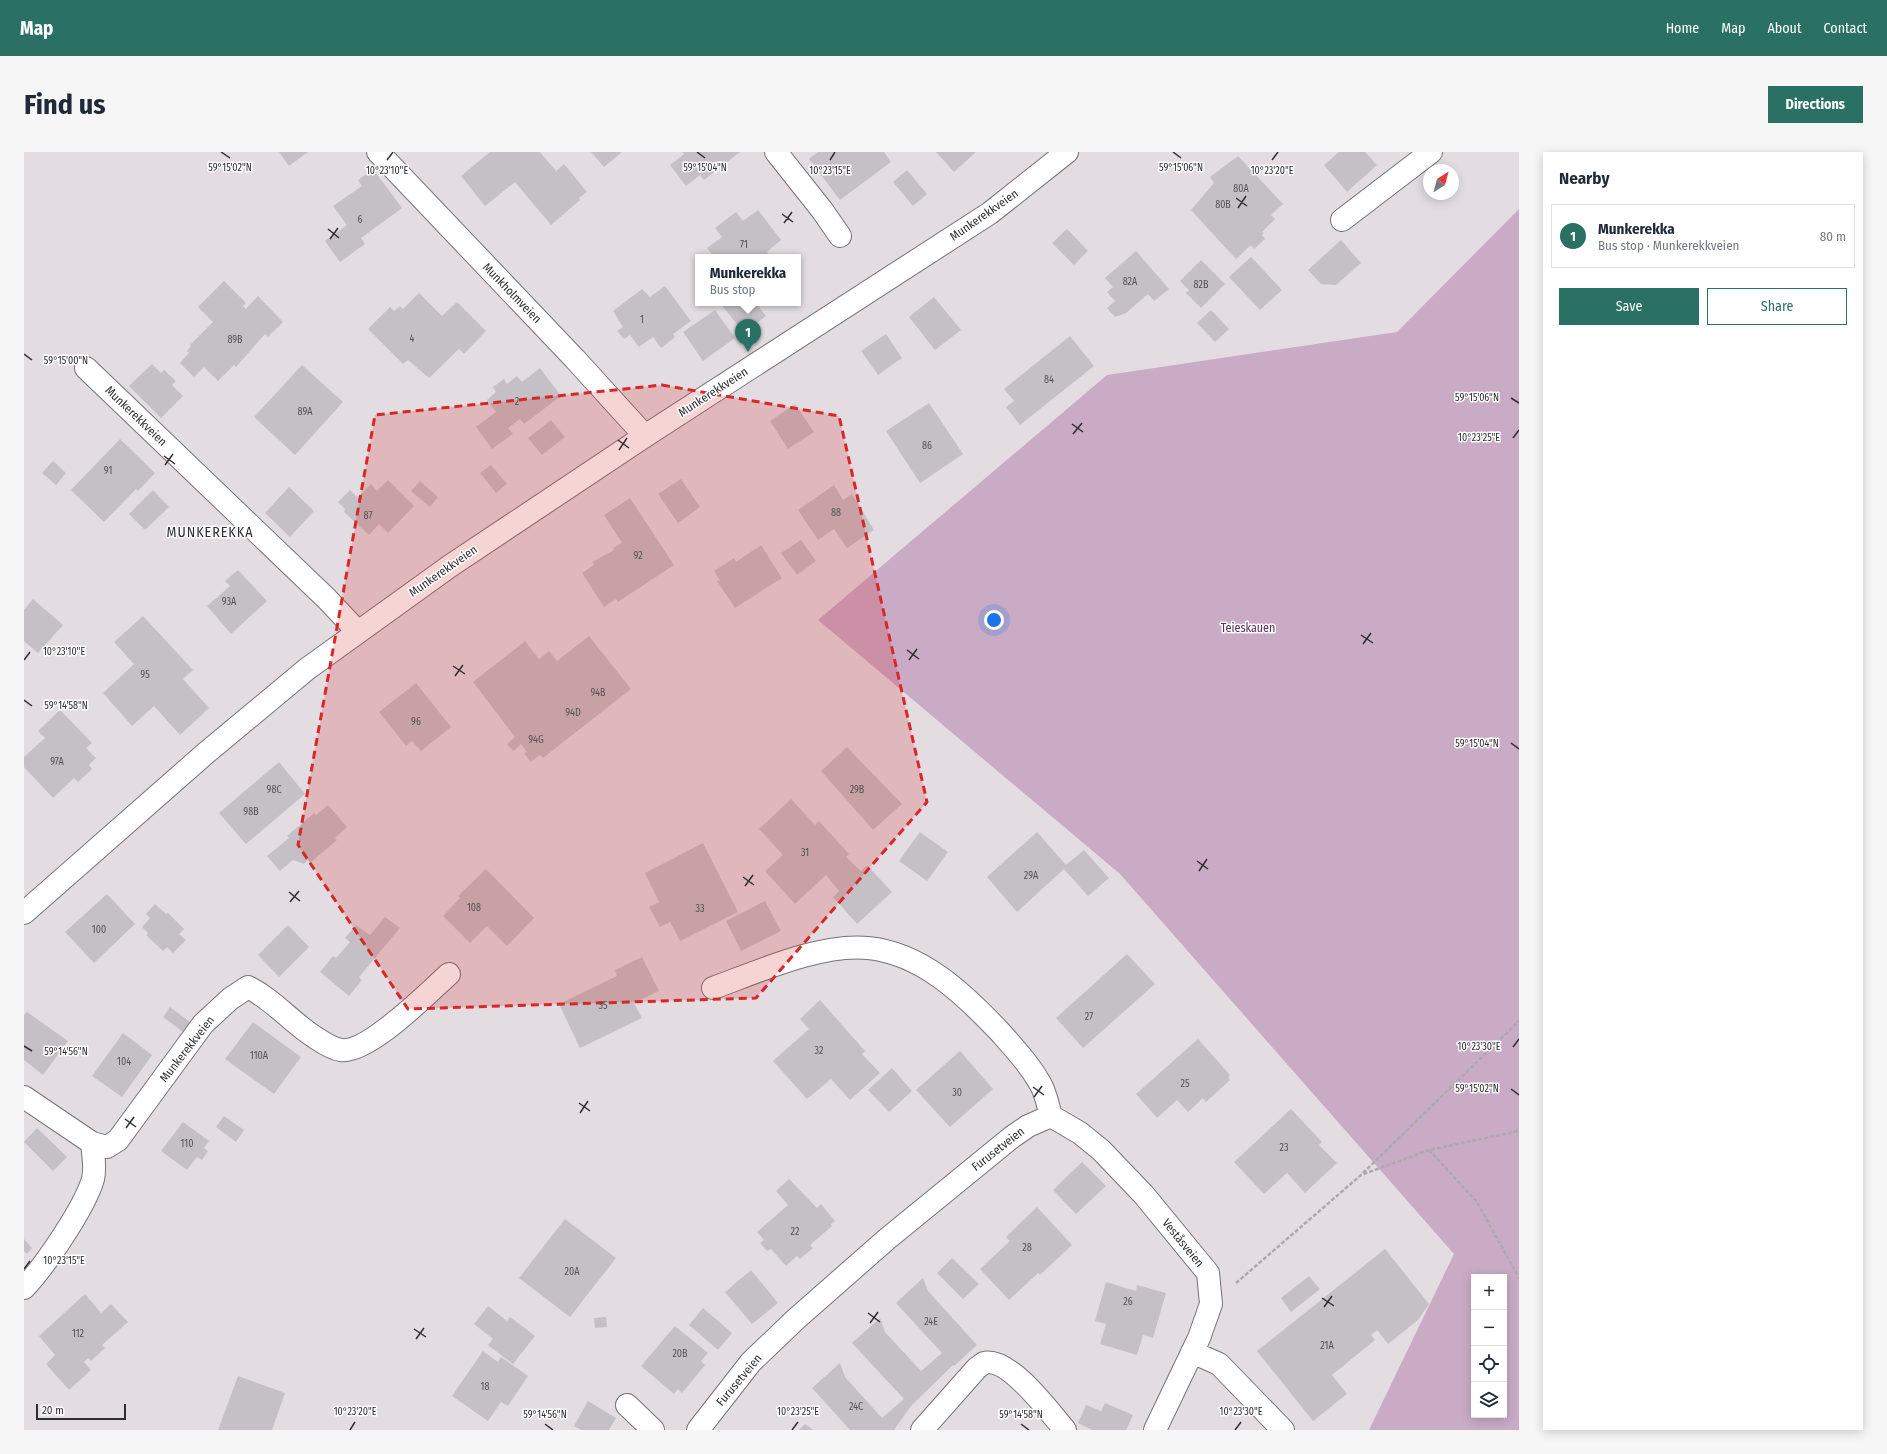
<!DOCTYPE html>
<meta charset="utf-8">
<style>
:root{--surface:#fff;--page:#f6f6f7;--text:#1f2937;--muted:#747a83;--line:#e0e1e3;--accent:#2a7064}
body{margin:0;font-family:"Fira Sans Condensed",sans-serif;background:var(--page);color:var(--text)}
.controls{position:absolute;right:12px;bottom:12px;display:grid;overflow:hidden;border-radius:0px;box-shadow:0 2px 10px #0003}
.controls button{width:36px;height:36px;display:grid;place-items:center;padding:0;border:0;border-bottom:1px solid var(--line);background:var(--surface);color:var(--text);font:20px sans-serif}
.compass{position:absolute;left:1399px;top:12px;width:36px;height:36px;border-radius:50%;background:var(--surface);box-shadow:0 2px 10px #0003;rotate:36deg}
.scale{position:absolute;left:12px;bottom:10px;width:90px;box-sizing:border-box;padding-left:4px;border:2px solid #302e30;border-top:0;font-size:11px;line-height:14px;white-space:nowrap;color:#302e30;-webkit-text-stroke:3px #fff;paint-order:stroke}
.you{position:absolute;left:970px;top:468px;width:14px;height:14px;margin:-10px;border:3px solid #fff;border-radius:50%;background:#1a73e8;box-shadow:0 0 0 6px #1a73e833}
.badge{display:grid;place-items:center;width:26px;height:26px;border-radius:50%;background:var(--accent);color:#fff;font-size:13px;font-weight:700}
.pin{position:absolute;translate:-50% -33px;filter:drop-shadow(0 1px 2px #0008)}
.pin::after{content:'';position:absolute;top:21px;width:14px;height:12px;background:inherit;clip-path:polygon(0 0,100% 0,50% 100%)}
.popup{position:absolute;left:671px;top:102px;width:106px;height:52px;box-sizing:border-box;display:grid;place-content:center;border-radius:0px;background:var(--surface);filter:drop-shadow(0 1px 3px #0005);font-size:13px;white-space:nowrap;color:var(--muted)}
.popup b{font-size:15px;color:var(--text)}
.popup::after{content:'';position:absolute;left:50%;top:100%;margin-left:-8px;border:8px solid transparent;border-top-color:var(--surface)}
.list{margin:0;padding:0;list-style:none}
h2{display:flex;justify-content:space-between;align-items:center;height:52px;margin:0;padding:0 16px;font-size:17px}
h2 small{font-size:13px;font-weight:400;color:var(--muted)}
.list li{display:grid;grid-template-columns:26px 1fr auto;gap:12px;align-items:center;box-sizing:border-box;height:64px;margin:0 8px 8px;padding:0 8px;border:1px solid var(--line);border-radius:0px}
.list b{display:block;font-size:15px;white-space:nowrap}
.list p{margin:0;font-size:13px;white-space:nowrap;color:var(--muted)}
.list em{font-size:13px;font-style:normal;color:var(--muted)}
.actions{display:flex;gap:8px;padding:12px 16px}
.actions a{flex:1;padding:9px 0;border:1px solid var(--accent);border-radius:0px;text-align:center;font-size:14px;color:var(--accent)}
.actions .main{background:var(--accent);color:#fff}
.icon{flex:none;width:22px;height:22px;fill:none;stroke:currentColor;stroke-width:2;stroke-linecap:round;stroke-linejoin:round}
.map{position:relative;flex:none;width:1495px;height:1278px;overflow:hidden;border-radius:0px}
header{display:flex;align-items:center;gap:24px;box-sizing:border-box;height:56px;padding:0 20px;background:var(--accent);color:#fff}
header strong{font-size:19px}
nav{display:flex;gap:22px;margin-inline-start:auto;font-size:14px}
.intro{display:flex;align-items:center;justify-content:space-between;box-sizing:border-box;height:96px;padding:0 24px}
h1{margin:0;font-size:28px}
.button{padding:10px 18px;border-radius:0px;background:var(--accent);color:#fff;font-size:14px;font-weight:700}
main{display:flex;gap:24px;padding:0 24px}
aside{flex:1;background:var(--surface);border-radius:0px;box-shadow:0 2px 10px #0003}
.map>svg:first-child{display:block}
.green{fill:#caabc6;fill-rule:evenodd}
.building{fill:#c5c0c5}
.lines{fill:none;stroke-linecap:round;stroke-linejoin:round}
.minor-casing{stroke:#777276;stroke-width:24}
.major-casing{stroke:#777276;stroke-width:24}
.path{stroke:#ada8ac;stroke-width:2.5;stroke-dasharray:4 2;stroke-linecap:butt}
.minor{stroke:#fff;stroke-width:22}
.major{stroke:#fff;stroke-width:22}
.marked{fill:#d62828;fill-opacity:0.2;stroke:#d62828;stroke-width:3;stroke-dasharray:8 5;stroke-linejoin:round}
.ticks{fill:none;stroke:#302e30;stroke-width:1.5}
.labels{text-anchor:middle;stroke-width:3;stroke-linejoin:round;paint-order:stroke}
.number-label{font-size:10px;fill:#555255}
.street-label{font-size:12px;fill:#302e30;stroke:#fff}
.park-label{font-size:12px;fill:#612b5d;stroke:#fff}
.quarter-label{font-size:14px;letter-spacing:1px;fill:#302e30;stroke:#fff}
.ticks-label{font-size:10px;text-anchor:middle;fill:#302e30;stroke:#fff;stroke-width:3;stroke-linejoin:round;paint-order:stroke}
</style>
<header>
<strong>Map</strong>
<nav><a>Home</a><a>Map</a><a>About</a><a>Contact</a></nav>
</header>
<div class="intro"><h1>Find us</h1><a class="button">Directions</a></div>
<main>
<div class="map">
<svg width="1495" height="1278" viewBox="0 0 1495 1278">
<rect width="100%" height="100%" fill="#e3dde2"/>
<!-- green -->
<path class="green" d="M1495,57v1221h-150l85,-176 -334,-380 -302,-254 289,-245 290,-43zM1450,1125h30v138h-30z"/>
<!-- building -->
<path class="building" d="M255,0h29l-19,14z
M466,0h50l16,19 8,-7 23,28 -8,6 1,2 -29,25 -36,-43 -30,24 -24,-30z
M567,0h31l-18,15z
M658,0h58l-36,28 -4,-5 -14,11 -16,-21 14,-11z
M794,0h66l7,10 -51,38 -31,-41z
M912,0h40l-22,20z
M1315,0h26l12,13 -30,27 -23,-27z
M1214,4l45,48 -12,11 4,4 -13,13 2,1 -2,2 3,4 -11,10 -3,-4 -15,14 -45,-49 23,-27 -4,-6z
M349,17l29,39 -41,30 4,6 -25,18 -15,-21 22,-16 -14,-19 29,-20 -4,-6z
M883,18l20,24 -14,12 -20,-24z
M734,58l23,30 -14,12 4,5h-57l-7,-9 15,-11 -7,-9 21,-16 7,9z
M1043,77l21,22 -14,14 -22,-22z
M1317,88l20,23 -25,22 -15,-1 -13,-14z
M1112,99l33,38 -15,12 -6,-7 -22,19 -11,4 -8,-9 8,-7 -8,-9 6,-5 -8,-9z
M1227,105l31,33 -22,20 -31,-33z
M1177,108l24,24 -24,24 -15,-15 3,-3 -9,-9z
M200,129l22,22 -3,3 3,3 12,-13 25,26 -15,15 -3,-3 -29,33 -2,-2 -16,16 -14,-14 -10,10 -14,-14 9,-10 -2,-2 4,-5 -1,-1 23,-23 -15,-15z
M641,134l26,35 -18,13 2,3 -14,11 -8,-11 -14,10 -9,-12 -6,4 -7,-8 6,-4 -10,-16 29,-22 8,8z
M395,141l23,23 15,-14 29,29 -22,23 -5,-5 -30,29 -21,-18 -5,4 -35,-35 22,-22 4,4 6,-5 3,3z
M910,145l27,33 -26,20 -26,-33z
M696,151h36l10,13 -22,17z
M691,158l20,28 -32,23 -20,-29z
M1187,158l18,19 -14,13 -18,-19z
M862,182l16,24 -24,17 -17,-24z
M1046,184l24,30 -74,59 -14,-18 8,-6 -10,-12z
M128,212l9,9 3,-3 12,11 -4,4 11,11 -22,22 -32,-32z
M278,213l41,37 -48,53 -41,-38z
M516,216l21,28 -37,28 -4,-5 -12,9 5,6 -21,15 -16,-22 20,-15 -9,-12 9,-8 -3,-5 11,-8 3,5 10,-8 5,6z
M905,251l34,51 -43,29 -34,-52z
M771,252l19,28 -26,17 -18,-28z
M527,268l14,17 -23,18 -14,-17z
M96,287l35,34 -17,18 -2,-2 -32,33 -33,-32z
M29,309l13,12 -10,12 -14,-12z
M467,313l16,19 -11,9 -16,-20z
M657,327l19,28 -22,16 -20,-29z
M364,328l26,26 -26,27 -9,-9 -10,11 -25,-23 1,-3 -7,-7 12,-12 7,7 2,-1 12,-12 6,7z
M396,329l18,16 -8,10 -19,-16z
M810,333l9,15 9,-6 22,36 -27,18 -13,-19 -16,11 -20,-30z
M265,335l25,24 -24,26 -25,-24z
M129,338l16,17 -24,23 -16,-16z
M606,346l44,67 -56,37 -2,-3 -12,8 -22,-34 12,-8 -2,-3 22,-12 -1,-2 9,-5 -18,-28z
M777,388l15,21 -19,14 -16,-22z
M737,393l21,33 -47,30 -18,-27 3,-1 -6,-9 20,-13 2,4z
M214,418l29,31 -36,33 -24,-28 23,-20 -5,-5z
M9,447l30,26 -25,28 -14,-12v-31z
M119,464l50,54 -10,9 26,29 -29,27 -26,-29 -22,20 -29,-33 31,-29 -20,-22z
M565,484l42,53 -88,69 -3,-3 -9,7 -7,-9 3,-1 -6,-8 -8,7 -6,-7 8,-7 -42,-55 52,-41 14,18 10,-8 8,10z
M392,531l35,44 -30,24 -9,-10 -6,5 -27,-34z
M36,558l32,33 -6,5 10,10 -7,7 3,4 -14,13 -4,-4 -21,20 -29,-31v-10l21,-19 -7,-7z
M823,595l55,57 -29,26 -52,-59z
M255,610l26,32 -59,50 -27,-31z
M767,647l24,26 4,-4 30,33 -3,3 15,14 6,-6 25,27 -35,32 -24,-27 6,-6 -13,-16 -31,29 -30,-33 18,-16 -24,-26z
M304,653l19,22 -12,11 2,2 -27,23 -2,-3 -4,4 -11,-4 -13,11 -13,-15 22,-18 -2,-2 27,-23 2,2z
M896,680l28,20 -21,29 -28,-20z
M1013,680l29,33 18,-15 25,28 -21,18 -24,-27 -47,43 -30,-35z
M679,691l35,69 -58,29 -10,-19 -10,5 -11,-20 10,-5 -14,-29z
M462,717l48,49 -27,28 -20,-20 -17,17 -27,-27 17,-18 -2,-2z
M83,742l28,30 -41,39 -29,-31z
M741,749l16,30 -40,20 -15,-30z
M131,752l11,10 2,-1 16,16 -5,5 7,6 -13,13 -6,-6 -4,4 -17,-16 2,-2 -6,-6 8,-9 -4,-4z
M361,765l15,11 -41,49 3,3 -13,16 -29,-24 13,-16 3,2 14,-16 -5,-4 11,-13 14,10z
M264,773l21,22 -30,30 -21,-22z
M1103,802l28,30 -72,64 -27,-30z
M618,805l17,34 -25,12 8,15 -62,30 -21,-44 58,-28 -2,-6z
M796,848l45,51 -3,3 18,19 -30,27 -19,-21 -24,20 -34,-38 36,-32 -9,-10z
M146,855l20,15 -7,10 -20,-15z
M3,860l41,29 -25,34 -19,-15v-45z
M229,870l48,35 -27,37 -49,-35z
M99,881l29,22 -30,42 -30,-21z
M1174,887l32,36 -2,2 2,3 -24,22 -3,-4 -15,14 -11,-12 -20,18 -21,-24z
M936,899l33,38 -43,38 -34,-37z
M868,916l20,23 -23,21 -21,-22z
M1267,957l31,33 -3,3 18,18 -32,30 -18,-20 -23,21 -30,-32z
M200,964l20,14 -8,12 -20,-15z
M159,970l26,19 -5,7 4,3 -6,9 -5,-3 -10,13 -26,-19z
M13,976l30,29 -14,14 -29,-29z
M1058,1010l24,24 -30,28 -23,-24z
M765,1027l28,29 4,-4 14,17 -4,3 1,2 -22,19 3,3 -13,11 -3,-3 -11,10 -15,-17 -4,2 -7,-8 4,-3 -7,-8 31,-27 -12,-14z
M1013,1055l35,38 -32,30 -2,-2 -29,27 -29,-31 30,-28 -4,-4z
M541,1067l51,39 -46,59 -51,-39z
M0,1087l8,9 -5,6 -3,-3z
M1361,1097l44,55 -11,16 -30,24 -11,-14 -6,5 4,5 -43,35 15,19 -34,27 -56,-70z
M928,1106l27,26 -16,15 -26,-26z
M727,1118l27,33 -26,21 -27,-32z
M1285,1124l11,13 -29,23 -10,-14z
M899,1126l5,13 49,54 -23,21 -1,-1 -42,41 -17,24h-44l-38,-42 28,-25 5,14 37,41 22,-19 -52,-56 28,-25 5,14 36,39 21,-18 -46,-50z
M1082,1130l30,9 1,-6 29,8 -13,45 -10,-3 -6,20 -37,-11 6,-20 -11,-3z
M61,1142l16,19 10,-9 17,18 -26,23 3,3 -14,13 -3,-3 -4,4 7,8 -22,20 -23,-26 9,-9 -16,-19z
M464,1154l19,15 3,-4 25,19 -22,28 -25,-19 5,-6 -19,-15z
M679,1156l29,25 -14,17 -29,-25z
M582,1165l1,10 -12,1 -1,-10z
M651,1174l33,27 -7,8 4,4 -23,28 -4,-4 -4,5 -33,-28z
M459,1199l15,11 3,-5 27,19 -20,30 -7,-4 -13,19 -36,-25z
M214,1224l47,17 -13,37h-54z
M564,1249l28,17 -7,12h-28l-7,-4z
M1081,1251l28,12 -7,15h-34l-14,-7 8,-18 15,6z
M781,1272l8,6h-14z"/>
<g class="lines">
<defs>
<path id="minor" d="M354,0l197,207 70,77
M752,0l46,58 18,26
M1318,68l89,-68
M62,216l241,231 31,33
M0,945l68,46 15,4 11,-7 85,-116 27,-25 18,-12c26,13 44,36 68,51 6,4 18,11 25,12 27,4 88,-58 108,-76
M1027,964l29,17 21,17 43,45 64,78 3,31 -12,34 -44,92
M0,1136c21,-22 61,-81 69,-109 3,-12 0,-24 -1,-36
M1168,1200l27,12 64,66
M603,1253l26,25
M674,1278l53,-68 45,-43 91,-80 125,-102 16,-11 23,-10c-3,-10 -5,-22 -10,-31 -11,-20 -26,-36 -41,-53 -35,-37 -78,-79 -132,-84 -47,-5 -111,24 -155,40
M898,1278l55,-62c2,-1 5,-4 7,-5 25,-7 67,51 81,67"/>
<path id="major" d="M0,761l182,-160 101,-84 143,-103 195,-130 345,-223 77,-61"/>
</defs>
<!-- minor casing -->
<use href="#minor" class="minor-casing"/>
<!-- major casing -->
<use href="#major" class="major-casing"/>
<!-- path -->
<path class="path" d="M1405,998l48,52 42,76
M1339,1021l156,-152
M1212,1131l125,-108 68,-25 90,-19"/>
<!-- minor -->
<use href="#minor" class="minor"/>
<!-- major -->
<use href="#major" class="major"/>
</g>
<!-- marked area -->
<path class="marked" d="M638,233l177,31 88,386 -171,196 -348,11 -110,-164 77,-430z"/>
<!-- ticks -->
<path class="ticks" d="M197,0l9,6M673,0l8,6M1149,0l8,6M363,8l6,-8M806,8l5,-8M1248,8l6,-8M1212,46l11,8M1214,56l8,-12M758,62l11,8M760,71l8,-11M304,77l11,9M306,87l8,-11M0,202l8,6M1487,246l8,5M1048,272l11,8M1049,282l9,-11M1489,286l6,-8M594,288l11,8M595,298l8,-12M140,304l11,8M141,313l8,-11M1337,483l12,8M1339,492l8,-11M883,498l12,9M0,508l6,-8M885,508l8,-11M429,514l12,8M431,524l8,-11M0,548l8,6M1487,591l8,6M1173,709l11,8M1175,719l8,-12M719,725l11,8M721,734l8,-11M265,740l11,9M266,750l9,-11M0,894l8,5M1489,895l6,-8M1009,935l11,8M1487,937l8,6M1010,945l8,-11M555,951l11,8M556,961l8,-12M101,967l11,8M102,976l8,-11M0,1117l6,-8M1298,1146l12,8M1300,1155l8,-11M844,1161l12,9M846,1171l8,-11M390,1177l12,8M392,1187l8,-11M521,1272l8,6M997,1272l8,6M326,1278l5,-8M768,1278l6,-8M1211,1278l6,-8"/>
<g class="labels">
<!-- number labels -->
<g class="number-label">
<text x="1217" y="40">80A</text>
<text x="1199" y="56">80B</text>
<text x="336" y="71">6</text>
<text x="720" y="96">71</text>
<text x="1106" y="133">82A</text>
<text x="1177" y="136">82B</text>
<text x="618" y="171">1</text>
<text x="388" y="190">4</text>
<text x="211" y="191">89B</text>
<text x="1025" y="231">84</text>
<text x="493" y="253">2</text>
<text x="281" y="263">89A</text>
<text x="903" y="297">86</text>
<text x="84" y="322">91</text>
<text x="812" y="364">88</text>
<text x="344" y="367">87</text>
<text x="614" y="407">92</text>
<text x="205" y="453">93A</text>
<text x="121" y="526">95</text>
<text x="574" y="544">94B</text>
<text x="549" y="564">94D</text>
<text x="392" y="573">96</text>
<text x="512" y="591">94G</text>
<text x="33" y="613">97A</text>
<text x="250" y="641">98C</text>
<text x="833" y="641">29B</text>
<text x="227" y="663">98B</text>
<text x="781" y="704">31</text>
<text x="1007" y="727">29A</text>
<text x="450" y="759">108</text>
<text x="676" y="760">33</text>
<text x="75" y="781">100</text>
<text x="579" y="857">35</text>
<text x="1065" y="868">27</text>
<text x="795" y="902">32</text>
<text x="235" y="907">110A</text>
<text x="100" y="913">104</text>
<text x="1161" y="935">25</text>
<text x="933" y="944">30</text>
<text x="163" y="995">110</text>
<text x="1260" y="999">23</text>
<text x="771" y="1083">22</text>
<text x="1003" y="1099">28</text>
<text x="548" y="1123">20A</text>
<text x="1104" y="1153">26</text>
<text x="907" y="1173">24E</text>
<text x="54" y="1185">112</text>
<text x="1303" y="1197">21A</text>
<text x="656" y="1205">20B</text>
<text x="461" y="1238">18</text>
<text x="832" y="1258">24C</text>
</g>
<!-- street labels -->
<g class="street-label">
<text transform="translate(960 63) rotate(-35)" y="4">Munkerekkveien</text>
<text transform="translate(488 141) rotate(46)" y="4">Munkholmveien</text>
<text transform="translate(689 240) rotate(-33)" y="4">Munkerekkveien</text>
<text transform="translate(112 264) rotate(44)" y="4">Munkerekkveien</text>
<text transform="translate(419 419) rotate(-35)" y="4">Munkerekkveien</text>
<text transform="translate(163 897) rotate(-52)" y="4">Munkerekkveien</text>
<text transform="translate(974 997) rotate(-38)" y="4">Furusetveien</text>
<text transform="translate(1159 1091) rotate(51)" y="4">Veståsveien</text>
<text transform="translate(715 1228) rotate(-50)" y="4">Furusetveien</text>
</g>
<!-- park labels -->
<g class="park-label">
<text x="1224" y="480">Teieskauen</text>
</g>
<!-- quarter labels -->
<g class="quarter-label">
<text x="186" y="385">MUNKEREKKA</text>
</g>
</g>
<g class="ticks-label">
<text x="206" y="19">59°15'02"N</text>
<text x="681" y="19">59°15'04"N</text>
<text x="1157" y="19">59°15'06"N</text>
<text x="363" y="22">10°23'10"E</text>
<text x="806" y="22">10°23'15"E</text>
<text x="1248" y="22">10°23'20"E</text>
<text x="42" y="212">59°15'00"N</text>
<text x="1453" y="249">59°15'06"N</text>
<text x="1455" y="289">10°23'25"E</text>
<text x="40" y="503">10°23'10"E</text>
<text x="42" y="557">59°14'58"N</text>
<text x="1453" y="595">59°15'04"N</text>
<text x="1455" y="898">10°23'30"E</text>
<text x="42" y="903">59°14'56"N</text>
<text x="1453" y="940">59°15'02"N</text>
<text x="40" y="1112">10°23'15"E</text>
<text x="331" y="1263">10°23'20"E</text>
<text x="774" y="1263">10°23'25"E</text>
<text x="1217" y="1263">10°23'30"E</text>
<text x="521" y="1266">59°14'56"N</text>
<text x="997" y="1266">59°14'58"N</text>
</g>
</svg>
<div class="controls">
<button>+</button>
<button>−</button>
<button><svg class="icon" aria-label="locate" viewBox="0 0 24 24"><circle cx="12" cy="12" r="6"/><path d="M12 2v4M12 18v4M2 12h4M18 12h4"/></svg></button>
<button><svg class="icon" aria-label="layers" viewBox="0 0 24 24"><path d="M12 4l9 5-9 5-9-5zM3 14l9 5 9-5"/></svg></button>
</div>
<svg class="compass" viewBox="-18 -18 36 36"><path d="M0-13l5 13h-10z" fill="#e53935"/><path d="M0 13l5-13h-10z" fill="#747a83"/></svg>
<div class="scale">20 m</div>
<div class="you"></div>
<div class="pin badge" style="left:724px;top:200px">1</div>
<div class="popup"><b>Munkerekka</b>Bus stop</div>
</div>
<aside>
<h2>Nearby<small></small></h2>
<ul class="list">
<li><span class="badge">1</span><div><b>Munkerekka</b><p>Bus stop · Munkerekkveien</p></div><em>80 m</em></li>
</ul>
<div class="actions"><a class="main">Save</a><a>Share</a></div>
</aside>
</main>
